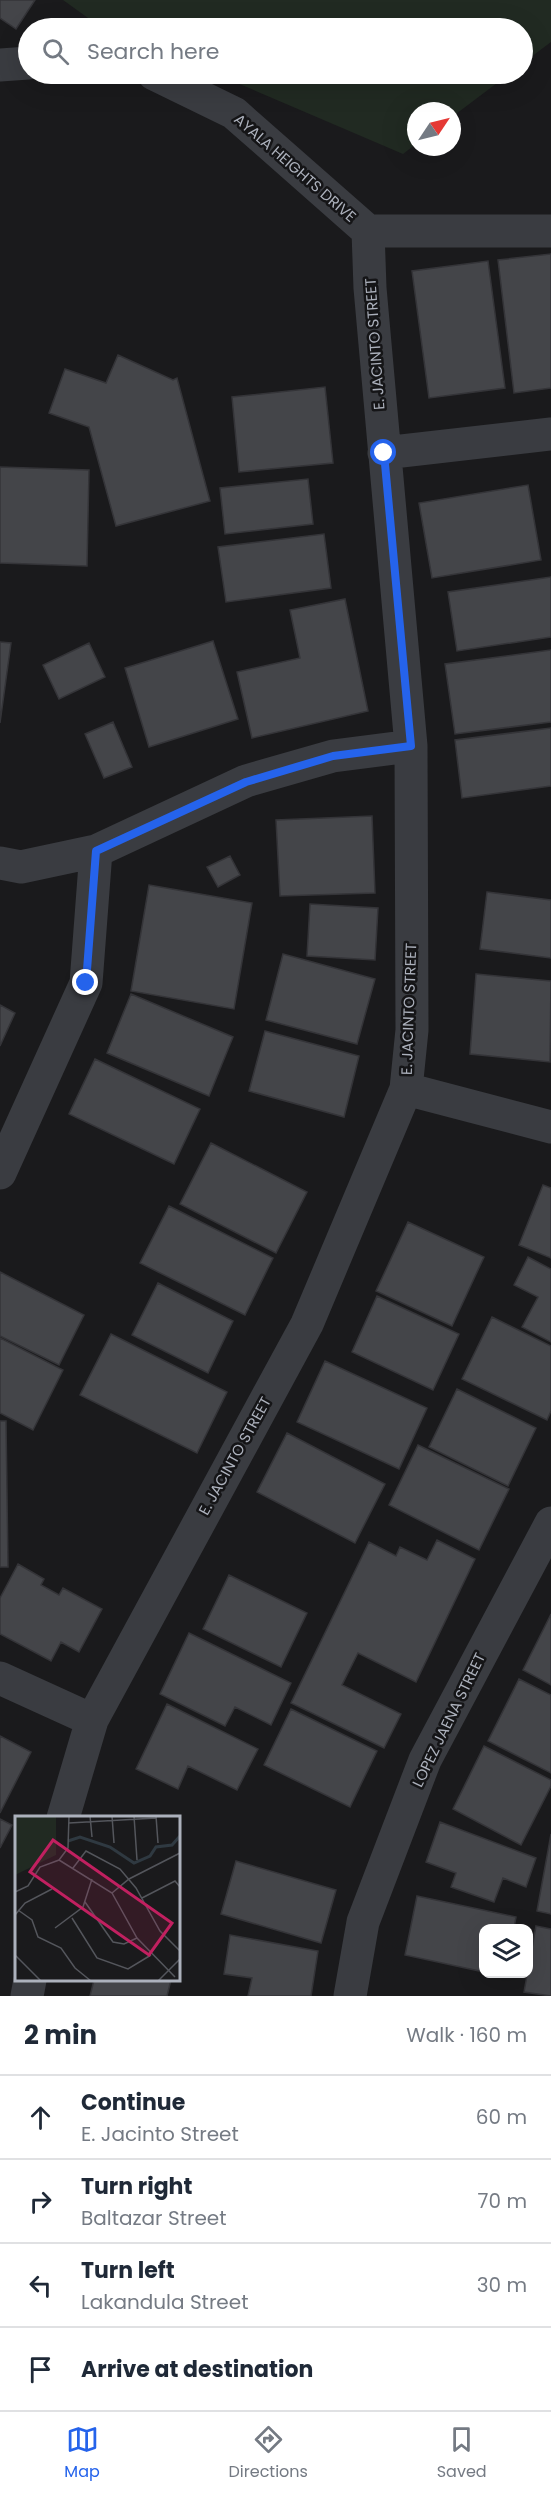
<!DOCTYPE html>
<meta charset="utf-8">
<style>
:root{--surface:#fff;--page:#f6f6f7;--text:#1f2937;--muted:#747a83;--line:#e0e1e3;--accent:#2563eb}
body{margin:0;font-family:Poppins,sans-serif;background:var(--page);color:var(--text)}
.controls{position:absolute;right:18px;bottom:18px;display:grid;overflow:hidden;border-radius:12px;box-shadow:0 6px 24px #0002}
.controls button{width:54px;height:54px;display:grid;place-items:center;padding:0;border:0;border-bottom:2px solid var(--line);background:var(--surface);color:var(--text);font:30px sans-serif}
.compass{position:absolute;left:407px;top:102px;width:54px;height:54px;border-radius:50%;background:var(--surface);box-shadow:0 6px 24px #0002;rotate:55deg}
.stop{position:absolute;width:18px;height:18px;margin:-14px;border:4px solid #2563eb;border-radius:50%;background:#fff}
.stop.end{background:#2563eb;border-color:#fff;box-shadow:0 2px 6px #0008}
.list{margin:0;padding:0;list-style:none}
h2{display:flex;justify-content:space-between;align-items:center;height:78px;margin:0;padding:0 24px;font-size:26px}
h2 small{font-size:20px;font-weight:400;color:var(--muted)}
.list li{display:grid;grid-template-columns:39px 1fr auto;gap:18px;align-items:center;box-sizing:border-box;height:84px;padding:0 24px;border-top:2px solid var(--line)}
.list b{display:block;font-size:22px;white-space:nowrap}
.list p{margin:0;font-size:20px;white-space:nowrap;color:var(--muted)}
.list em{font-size:20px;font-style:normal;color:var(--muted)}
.icon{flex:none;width:33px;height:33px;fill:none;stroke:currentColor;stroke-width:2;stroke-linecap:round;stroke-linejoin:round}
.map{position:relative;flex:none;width:551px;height:1996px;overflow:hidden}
.search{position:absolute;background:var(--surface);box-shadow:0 6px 24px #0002;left:18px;right:18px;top:18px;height:66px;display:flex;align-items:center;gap:15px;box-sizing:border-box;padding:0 21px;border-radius:33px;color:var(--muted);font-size:22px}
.sheet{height:414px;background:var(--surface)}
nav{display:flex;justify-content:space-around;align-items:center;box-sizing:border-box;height:84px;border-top:2px solid var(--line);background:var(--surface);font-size:16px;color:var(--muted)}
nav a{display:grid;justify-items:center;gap:3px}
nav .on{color:var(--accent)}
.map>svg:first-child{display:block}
.green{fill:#212a22}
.building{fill:#444549;stroke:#343438;stroke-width:1.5}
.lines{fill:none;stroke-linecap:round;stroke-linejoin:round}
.minor{stroke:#3a3c41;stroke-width:33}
.route{stroke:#2563eb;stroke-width:8}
.labels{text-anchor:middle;stroke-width:5;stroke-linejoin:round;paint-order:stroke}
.street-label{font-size:15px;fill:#acb1bc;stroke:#151517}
.inset-river{fill:none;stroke:#2f3941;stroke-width:3}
.inset-road{fill:none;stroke:#54565c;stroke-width:1.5}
.view{fill:#c12060;fill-opacity:0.15;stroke:#c12060;stroke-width:3}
.inset-edge{fill:none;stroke:#acb1bc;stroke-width:3}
</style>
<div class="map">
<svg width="551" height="1996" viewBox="0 0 551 1996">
<rect width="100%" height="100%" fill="#1a1a1c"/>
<!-- green -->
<path class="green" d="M63,0h488v42l-28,21 -1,-35h-410l-24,-10z
M216,74h293l-57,43v-6h-36v33l-13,10z"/>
<!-- building -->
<path class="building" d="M0,0h35l-19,29 -16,-11z
M551,254v134l-37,5 -16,-133z
M488,261l17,127 -76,10 -17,-127z
M118,355l55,25 4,-2 33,123 -94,25 -27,-99 -40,-14 16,-44 41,14z
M325,387l8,76 -94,9 -7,-75z
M0,467l89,3 -2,96 -87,-3z
M308,479l5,45 -88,10 -5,-46z
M528,485l13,75 -109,18 -13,-75z
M324,534l7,54 -105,14 -8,-55z
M551,577v60l-94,14 -9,-59z
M345,599l23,112 -116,27 -15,-66 63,-14 -10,-48z
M213,641l25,78 -89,28 -24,-79z
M0,642l11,1 -11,80z
M89,643l16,34 -46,22 -16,-34z
M551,650v72l-96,12 -10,-70z
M113,722l19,45 -28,11 -19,-44z
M551,728v58l-89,12 -7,-58z
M372,816l3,77 -95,3 -4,-76z
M230,856l10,19 -22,12 -11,-20z
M149,885l103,18 -18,106 -103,-18z
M487,892l64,8v58l-71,-9z
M310,904l68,4 -3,52 -68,-4z
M283,954l92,25 -18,65 -91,-24z
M476,974l75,7 -1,81 -80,-8z
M131,994l102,43 -24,59 -102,-43z
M0,1005l15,8 -15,33z
M265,1031l94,25 -15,61 -95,-26z
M95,1059l105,50 -26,55 -105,-50z
M211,1143l96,49 -31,61 -96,-49z
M543,1185l8,3v70l-32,-13z
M169,1206l104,52 -28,57 -105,-52z
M408,1222l76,35 -32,69 -76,-35z
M528,1257l23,12v73l-29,-15 16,-30 -24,-12z
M0,1272l84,43 -25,50 -59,-29z
M158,1283l75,38 -25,52 -76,-38z
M377,1296l82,38 -26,56 -81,-38z
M492,1317l59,29v65l-4,9 -85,-41z
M111,1334l116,58 -30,61 -117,-58z
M0,1338l63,32 -30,60 -33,-17z
M325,1361l102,47 -28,61 -102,-47z
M457,1389l79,39 -28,58 -79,-39z
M0,1421h6l2,146h-8z
M287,1433l98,51 -30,59 -98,-51z
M418,1445l91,44 -30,61 -90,-45z
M437,1540l38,19 -59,123 -58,-29 -16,32 59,29 -17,34 -93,-45 78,-161 27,14 4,-9 27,13z
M18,1564l26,15 -3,6 18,10 4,-7 39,21 -23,43 -18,-10 -10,19 -51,-27v-36z
M229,1575l78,38 -26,54 -78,-38z
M551,1614v71l-28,-15z
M189,1633l102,50 -20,42 -36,-18 -10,19 -65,-32z
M519,1679l32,16v78l-63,-32z
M167,1704l91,45 -21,41 -49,-24 -10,23 -42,-20z
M291,1709l86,42 -27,56 -86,-42z
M0,1736l31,16 -31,61z
M484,1746l67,34v6l-30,59 -68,-36z
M0,1819l12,6 -12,23z
M440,1822l96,36 -10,29 -23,-9 -9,24 -43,-15 5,-14 -30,-11z
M551,1834v80l-14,-3z
M236,1861l100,29 -15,53 -100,-29z
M417,1896l99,21 -2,11h-30v44l-79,-17z
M536,1926l15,3v67l-27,-4z
M230,1935l88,16 -7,45h-63l4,-18 -28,-4z
M94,1980h77l-4,16h-77z"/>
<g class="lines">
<!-- minor -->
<path class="minor" d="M0,65l28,-2
M154,74l80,39 134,118h183
M384,453l167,-19
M0,863l21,4 75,-16 150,-70 87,-25 78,-10
M406,1089l145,38
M0,1173l86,-190 10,-132
M0,1678l92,42
M63,1818l29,-98 215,-396 99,-235 6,-59 -1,-284 -41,-458 -2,-57
M27,1996l3,-16
M350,1996l13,-74 62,-162 126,-237"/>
</g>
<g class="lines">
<!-- route -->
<path class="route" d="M86,983l10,-132 150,-69 87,-26 78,-10 -27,-293"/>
</g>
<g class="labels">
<!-- street labels -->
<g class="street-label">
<text transform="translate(295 168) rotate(41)" y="5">AYALA HEIGHTS DRIVE</text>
<text transform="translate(375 344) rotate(-94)" y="5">E. JACINTO STREET</text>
<text transform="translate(409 1009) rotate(-88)" y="5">E. JACINTO STREET</text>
<text transform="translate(235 1456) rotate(-61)" y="5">E. JACINTO STREET</text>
<text transform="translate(449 1720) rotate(-64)" y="5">LOPEZ JAENA STREET</text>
</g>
</g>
<!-- overview -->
<g transform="translate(15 1816)">
<rect width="165" height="165" fill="#1a1a1c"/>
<path d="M0,1h41v38l-41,20z" fill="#212a22"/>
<path class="inset-river" d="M53,25l12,-4 30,10 24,16 16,-7 6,-9 16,-2 8,-9"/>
<path class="inset-road" d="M75,0l2,21M97,0l2,27M119,0l3,44M141,0l2,27M54,7l87,-5M44,44l53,33 25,45 38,39M58,52l13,-17 34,18 16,19 24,43 20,20M0,76l13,-6 12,-19 19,-7 9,-12 1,-32M97,77l17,-14 51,-26M127,82l33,-17 5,6M70,86l28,40 11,2 13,-6M3,94l14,10 6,17 23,11 14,20 16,13M0,99l10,-12 27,-14M57,102l25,40 31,11 23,-14M40,112l28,-21 9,-28M0,139l26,26M143,165l22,-22"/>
<path class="view" d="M38,24l119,83 -23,32 -119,-83z"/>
<rect width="165" height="165" class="inset-edge"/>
</g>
</svg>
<div class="controls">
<button><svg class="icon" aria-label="layers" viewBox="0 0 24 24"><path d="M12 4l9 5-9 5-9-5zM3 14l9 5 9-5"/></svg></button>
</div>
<svg class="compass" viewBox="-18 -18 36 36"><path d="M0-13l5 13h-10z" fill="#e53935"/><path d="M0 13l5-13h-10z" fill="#747a83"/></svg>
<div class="stop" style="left:384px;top:453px"></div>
<div class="stop end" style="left:86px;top:983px"></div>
<div class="search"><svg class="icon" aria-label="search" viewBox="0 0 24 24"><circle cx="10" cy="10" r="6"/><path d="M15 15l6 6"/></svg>Search here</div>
</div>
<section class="sheet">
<h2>2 min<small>Walk · 160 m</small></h2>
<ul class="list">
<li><svg class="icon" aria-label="ahead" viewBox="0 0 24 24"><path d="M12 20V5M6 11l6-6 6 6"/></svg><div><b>Continue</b><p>E. Jacinto Street</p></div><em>60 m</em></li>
<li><svg class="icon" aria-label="right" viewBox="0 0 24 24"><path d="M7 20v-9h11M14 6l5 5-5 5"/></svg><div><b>Turn right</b><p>Baltazar Street</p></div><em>70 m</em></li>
<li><svg class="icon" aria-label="left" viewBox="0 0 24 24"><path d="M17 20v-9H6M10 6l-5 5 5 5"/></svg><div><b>Turn left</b><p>Lakandula Street</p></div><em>30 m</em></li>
<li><svg class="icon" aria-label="arrive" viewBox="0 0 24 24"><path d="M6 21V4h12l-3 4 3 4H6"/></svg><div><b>Arrive at destination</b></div></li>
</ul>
</section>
<nav>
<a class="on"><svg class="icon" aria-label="map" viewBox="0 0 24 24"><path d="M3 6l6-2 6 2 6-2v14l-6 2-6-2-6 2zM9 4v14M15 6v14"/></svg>Map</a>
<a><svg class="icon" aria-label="directions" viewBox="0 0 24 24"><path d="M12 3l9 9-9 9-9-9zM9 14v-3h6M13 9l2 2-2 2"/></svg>Directions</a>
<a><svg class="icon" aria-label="saved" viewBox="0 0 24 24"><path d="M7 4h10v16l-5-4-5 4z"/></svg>Saved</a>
</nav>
